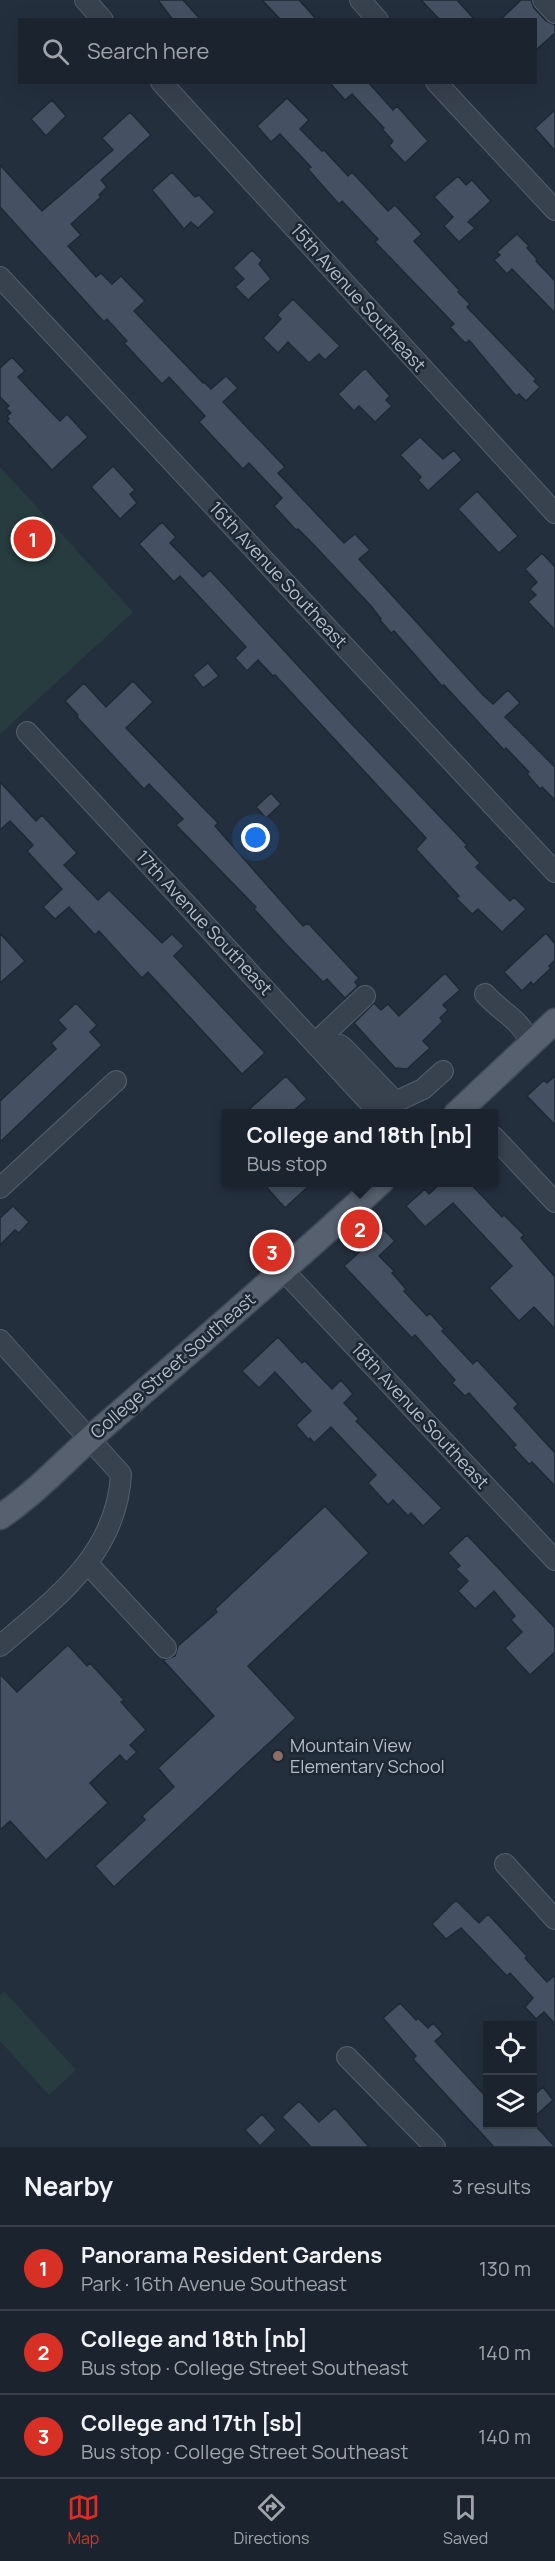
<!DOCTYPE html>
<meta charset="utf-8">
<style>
:root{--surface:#1b232e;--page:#242b36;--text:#f1f3f6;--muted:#a0a4aa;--line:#39404a;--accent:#d93025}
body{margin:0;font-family:Manrope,sans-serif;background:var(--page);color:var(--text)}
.controls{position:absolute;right:18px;bottom:18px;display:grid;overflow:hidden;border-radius:0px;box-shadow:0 6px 24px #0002}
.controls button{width:54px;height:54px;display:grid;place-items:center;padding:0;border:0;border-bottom:2px solid var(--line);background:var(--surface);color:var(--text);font:30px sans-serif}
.you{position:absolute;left:256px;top:838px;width:21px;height:21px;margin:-15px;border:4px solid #fff;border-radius:50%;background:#1a73e8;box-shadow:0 0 0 9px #1a73e833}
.badge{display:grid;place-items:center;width:39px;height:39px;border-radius:50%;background:var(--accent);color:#fff;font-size:20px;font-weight:700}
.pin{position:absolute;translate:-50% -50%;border:3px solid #fff;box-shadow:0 2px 6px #0006}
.popup{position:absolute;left:222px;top:1109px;width:276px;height:78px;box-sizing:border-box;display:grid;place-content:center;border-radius:0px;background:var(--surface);filter:drop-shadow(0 2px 4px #0005);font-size:20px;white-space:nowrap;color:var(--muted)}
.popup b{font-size:22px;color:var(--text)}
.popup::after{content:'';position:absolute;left:50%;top:100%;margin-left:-12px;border:12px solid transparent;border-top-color:var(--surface)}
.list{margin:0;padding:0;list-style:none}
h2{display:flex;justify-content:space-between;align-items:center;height:78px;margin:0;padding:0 24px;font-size:26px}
h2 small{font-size:20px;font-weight:400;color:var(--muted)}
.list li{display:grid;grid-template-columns:39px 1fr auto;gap:18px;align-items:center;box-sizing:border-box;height:84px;padding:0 24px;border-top:2px solid var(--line)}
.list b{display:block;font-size:22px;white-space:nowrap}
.list p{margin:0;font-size:20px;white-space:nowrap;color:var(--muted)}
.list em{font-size:20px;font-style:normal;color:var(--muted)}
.icon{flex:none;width:33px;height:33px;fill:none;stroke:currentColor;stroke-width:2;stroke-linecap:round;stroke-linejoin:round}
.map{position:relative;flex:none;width:555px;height:2147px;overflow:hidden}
.search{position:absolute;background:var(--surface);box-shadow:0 6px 24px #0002;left:18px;right:18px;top:18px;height:66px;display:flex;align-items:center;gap:15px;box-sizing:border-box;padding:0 21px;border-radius:0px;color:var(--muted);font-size:22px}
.sheet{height:330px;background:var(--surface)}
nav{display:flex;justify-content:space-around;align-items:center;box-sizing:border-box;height:84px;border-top:2px solid var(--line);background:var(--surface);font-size:16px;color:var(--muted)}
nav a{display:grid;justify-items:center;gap:3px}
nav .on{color:var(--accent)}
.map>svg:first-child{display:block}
.green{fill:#263c3f}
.building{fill:#455162;stroke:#1f2835;stroke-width:1.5}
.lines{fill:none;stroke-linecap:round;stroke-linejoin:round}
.minor-casing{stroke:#565f6c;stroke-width:22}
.major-casing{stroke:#414a57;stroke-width:27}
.minor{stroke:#38414e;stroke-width:20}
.major{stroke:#56606e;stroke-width:24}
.education-dot{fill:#8d6e63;stroke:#1d2633;stroke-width:2}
.labels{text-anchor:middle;stroke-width:5;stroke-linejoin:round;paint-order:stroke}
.street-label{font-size:18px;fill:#b4bcc9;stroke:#1d2633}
.poi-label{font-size:18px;fill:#b4bcc9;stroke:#1d2633;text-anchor:start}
</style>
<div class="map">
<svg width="555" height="2147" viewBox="0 0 555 2147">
<rect width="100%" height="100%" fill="#242f3e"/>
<!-- green -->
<path class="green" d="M0,467l133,145 -133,122z
M4,1991l72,79 -27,25 -49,-54v-46z"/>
<!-- building -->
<path class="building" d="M158,0h25l18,20h-28z
M262,0h37l18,20h-36z
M421,0h36l18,20h-35z
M521,0h10l3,8 12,13 9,4v8l-19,17v-30h-36z
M329,82h39l25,28 4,-4 31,35 -23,22 -16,-17 4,-5 -11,-12 2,-1 -32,-34 -7,6z
M287,98l22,22 -9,9 22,22 2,-1 24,26 4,-4 36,39 7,-6 27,29 -8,7 46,50 -2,1 12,12 -3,3 69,72 -2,2 6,6 -14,14 -7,-7 -3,2 -47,-56 -3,3 -4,-3 -12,-13 4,-3 -79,-82 3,-3 -36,-38 -3,3 -10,-11 -21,-24 3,-2 -31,-33 -9,8 -14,-16z
M52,100l14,16 -20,20 -15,-17z
M555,110v41l-20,-23z
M130,112l21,23 -50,45 6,7 -8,8 2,2 -30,27 10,11 -13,11 28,31 5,-4 11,11 9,-8 24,25 -11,10 69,72 1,-1 7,7 15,-13 12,12 -15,14 62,65 -7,6 66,70 11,-9 15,16 -11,9 124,136 10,9 15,-14 12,13 -15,14 50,50v33l-13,-13 -2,2 -13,-15 2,-2 -23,-24 -2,2 -60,-65 -2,1 -48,-55 -3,2 -11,-13 1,-1 -10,-13 -57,-61 -16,-16 -2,1 -22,-24 8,-8 -33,-35 -6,6 -44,-47 6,-6 -36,-39 -7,7 -38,-41 3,-2 -20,-22 -3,3 -104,-115v-42l42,46 71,-61 -11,-12z
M172,172l23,25 4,-2 16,17 -17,16 -7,-6 -7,7 -32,-39z
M458,176l8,9 6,-5 19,21 -23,21 7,6 -16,14 -15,-16 9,-9 -19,-20z
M517,234l12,12 -2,2 10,11 -1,2 19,20v32l-43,-44 -5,5 -13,-14 6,-5 -3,-3z
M252,250l10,10 -3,4 12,15 -23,21 -13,-13 9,-8 -11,-11z
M293,299l47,47 -15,14 -6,-6 -10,9 -21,-21 -10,11 -15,-15 18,-19 -4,-4z
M12,357l13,14 -7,6 35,37 7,7 7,-7 21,23 -36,33 -45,-49 2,-2 -2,-3 4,-3 -5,-5 3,-2 -9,-9v-29z
M365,368l25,28 -4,4 6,6 -17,16 -16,-16 -5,5 -16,-17z
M420,437l23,22 11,-9 8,10 -34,31 -10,-11 3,-3 -21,-22z
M113,466l22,24 -5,4 7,9 -17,16 -29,-32z
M477,491l41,45 -19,17 -41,-44z
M162,522l14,15 -6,6 33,34 7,-7 138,150 119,125 -2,2 15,16 -4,4 34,34 4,-4 12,12 -24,23 -24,-23 -6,5 -16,-16 3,-2 -43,-47 10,-11 -151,-163 -2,1 -15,-16 -11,11 -12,-13 11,-11 -66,-71 -6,6 -35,-38z
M542,553l13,14v63l-27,-28 8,-7 -6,-6 7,-7 -12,-13z
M208,663l11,13 -16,12 -10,-13z
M133,681l20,21 -27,26 92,95 -3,3 88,100 5,-3 51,55 -4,4 3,4 -13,12 -18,-19 -4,3 -38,-39 -31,-34 2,-2 -80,-82 7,-6 -34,-35 -5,5 -67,-72 1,-2 -13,-14 19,-18 22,24z
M0,782l36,39 6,-6 35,38 -13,12 34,35 11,-10 53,53 10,-9 12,12 -10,10 91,97 -23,21 -94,-102 -6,6 -43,-47 -4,4 -26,-28 -14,12 -12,-12 19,-18 -35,-38 6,-6 -23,-24 -10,9z
M271,793l10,11 -15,14 -10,-11z
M0,933l25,28 -25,22z
M546,933l9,11v16l-6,6 2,2 -18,17 -2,-3 -9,9 -18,-19z
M445,973l15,17 -17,15 5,5 -8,8 3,3 -20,20 7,7 -23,21 -12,-1 -41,-45 20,-20 7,7 7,-6 11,12z
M76,1003l21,22 -7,7 12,13 -102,97v-41l56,-52 -5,-6 15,-14 -8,-9z
M286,1076l21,23 -16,14h-46z
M555,1076v49l-28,-29 17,-16 3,3z
M262,1182h51l-28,26z
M442,1182h27l33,35 2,-2 20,20 -3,3 34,39v52l-21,-22 -15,14 -30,-33 23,-22 -59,-63 -28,24 -19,-21 19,-17 4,5z
M13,1206l16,16 -10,11 -4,-3 -15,15v-27z
M384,1230l11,11 -16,15 15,15 -2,2 14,16 -2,2 23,25 3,-3 14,16 -2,2 31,33 4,-4 41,44 -4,4 41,45v33l-23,-24 -3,2 -16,-17 3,-2 -47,-52 -4,3 -13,-13 3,-3 -40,-45 -3,3 -68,-72z
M278,1337l24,26 3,-2 27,28 9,-9 12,14 -9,9 15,16 -3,2 86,87 -19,18 -12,-13 -3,3 -15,-16 -5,5 -20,-22 8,-8 -45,-48 -17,16 -4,-5 -1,2 -13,-15 15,-14 -36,-39 -16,16 -17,-17z
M325,1506l44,47 -121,113 48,52 -182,169 -19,-21 50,-46 -3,-4 32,-29 -16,-19 56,-52 -51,-56 12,-4 3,-10 39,-34 -2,-3z
M467,1535l88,93v24l-25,23 -25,-27 17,-16 -11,-12 4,-4 -21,-25 -19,18 -17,-18 10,-10 -12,-12 4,-3 -12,-13z
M68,1645l19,21 3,-3 34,37 -3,2 25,28 -16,15 7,7 -11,10 -6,-7 -30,28 18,20 -62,57 -36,-39 -10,9v-156l17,18z
M456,1900l23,23 9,-9 39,42 -2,2 22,24 8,-7v49l-11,-12 -8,7 -11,-12 8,-9 -23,-25 -3,3 -46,-48 -15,11 -14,-15z
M400,2003l16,17 2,-2 10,10 5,-5 10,11 -8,7 53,58v25h46l21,23h-61l-81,-88 3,-3 -33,-38z
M543,2087l10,13 -21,19v-22z
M299,2101l20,21 16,-14 34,39h-58l-29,-30z
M262,2114l14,16 -16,16 -15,-16z"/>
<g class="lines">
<defs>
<path id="minor" d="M85,0l18,20
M360,0l18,20
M543,0l12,13
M161,82l394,431
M436,82l119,128
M0,277l555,595
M27,732l353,382
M485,994c19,21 32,22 46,49
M315,1043l50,-47
M326,1055l14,-10 4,3 47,49 2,6 -11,11
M393,1103l30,-14 20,-18
M494,1137l61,65
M0,1188l116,-107
M284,1271l271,289
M0,1340l121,134c-4,80 -65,124 -121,172
M88,1564l78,84
M505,1864l50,55
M347,2057l88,90"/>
<path id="major" d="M456,1114l99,-93
M0,1517c40,-27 73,-65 110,-96 91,-79 182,-157 271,-239"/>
</defs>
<!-- minor casing -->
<use href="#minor" class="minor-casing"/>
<!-- major casing -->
<use href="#major" class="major-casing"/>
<!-- minor -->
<use href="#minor" class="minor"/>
<!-- major -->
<use href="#major" class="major"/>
</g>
<!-- markers -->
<circle class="education-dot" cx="278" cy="1756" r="6"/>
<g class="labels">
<!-- street labels -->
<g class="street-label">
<text transform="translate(358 298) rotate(48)" y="6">15th Avenue Southeast</text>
<text transform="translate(278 575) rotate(47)" y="6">16th Avenue Southeast</text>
<text transform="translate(204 923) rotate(47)" y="6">17th Avenue Southeast</text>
<text transform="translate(173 1366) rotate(-41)" y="6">College Street Southeast</text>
<text transform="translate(420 1416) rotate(47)" y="6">18th Avenue Southeast</text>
</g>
<!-- poi labels -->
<g class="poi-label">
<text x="290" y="1752">Mountain View<tspan x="290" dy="21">Elementary School</tspan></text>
</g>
</g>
</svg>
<div class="controls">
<button><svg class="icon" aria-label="locate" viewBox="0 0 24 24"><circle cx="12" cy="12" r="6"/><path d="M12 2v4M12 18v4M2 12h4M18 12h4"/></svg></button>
<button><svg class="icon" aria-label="layers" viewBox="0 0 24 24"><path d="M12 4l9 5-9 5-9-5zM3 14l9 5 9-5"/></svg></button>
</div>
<div class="you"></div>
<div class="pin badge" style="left:33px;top:539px">1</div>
<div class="pin badge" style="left:360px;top:1229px">2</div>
<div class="popup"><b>College and 18th [nb]</b>Bus stop</div>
<div class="pin badge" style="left:272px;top:1252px">3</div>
<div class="search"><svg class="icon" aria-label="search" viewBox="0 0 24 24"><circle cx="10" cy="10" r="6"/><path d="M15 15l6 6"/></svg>Search here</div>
</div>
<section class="sheet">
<h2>Nearby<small>3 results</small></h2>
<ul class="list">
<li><span class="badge">1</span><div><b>Panorama Resident Gardens</b><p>Park · 16th Avenue Southeast</p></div><em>130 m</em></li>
<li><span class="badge">2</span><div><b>College and 18th [nb]</b><p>Bus stop · College Street Southeast</p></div><em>140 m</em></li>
<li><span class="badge">3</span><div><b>College and 17th [sb]</b><p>Bus stop · College Street Southeast</p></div><em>140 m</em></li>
</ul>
</section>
<nav>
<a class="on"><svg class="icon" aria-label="map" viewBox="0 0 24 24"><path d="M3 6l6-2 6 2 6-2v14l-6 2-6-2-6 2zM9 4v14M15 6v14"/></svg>Map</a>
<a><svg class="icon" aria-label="directions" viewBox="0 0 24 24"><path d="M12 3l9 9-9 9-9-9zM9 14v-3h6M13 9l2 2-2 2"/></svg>Directions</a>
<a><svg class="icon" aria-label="saved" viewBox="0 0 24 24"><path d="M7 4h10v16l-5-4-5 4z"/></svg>Saved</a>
</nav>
